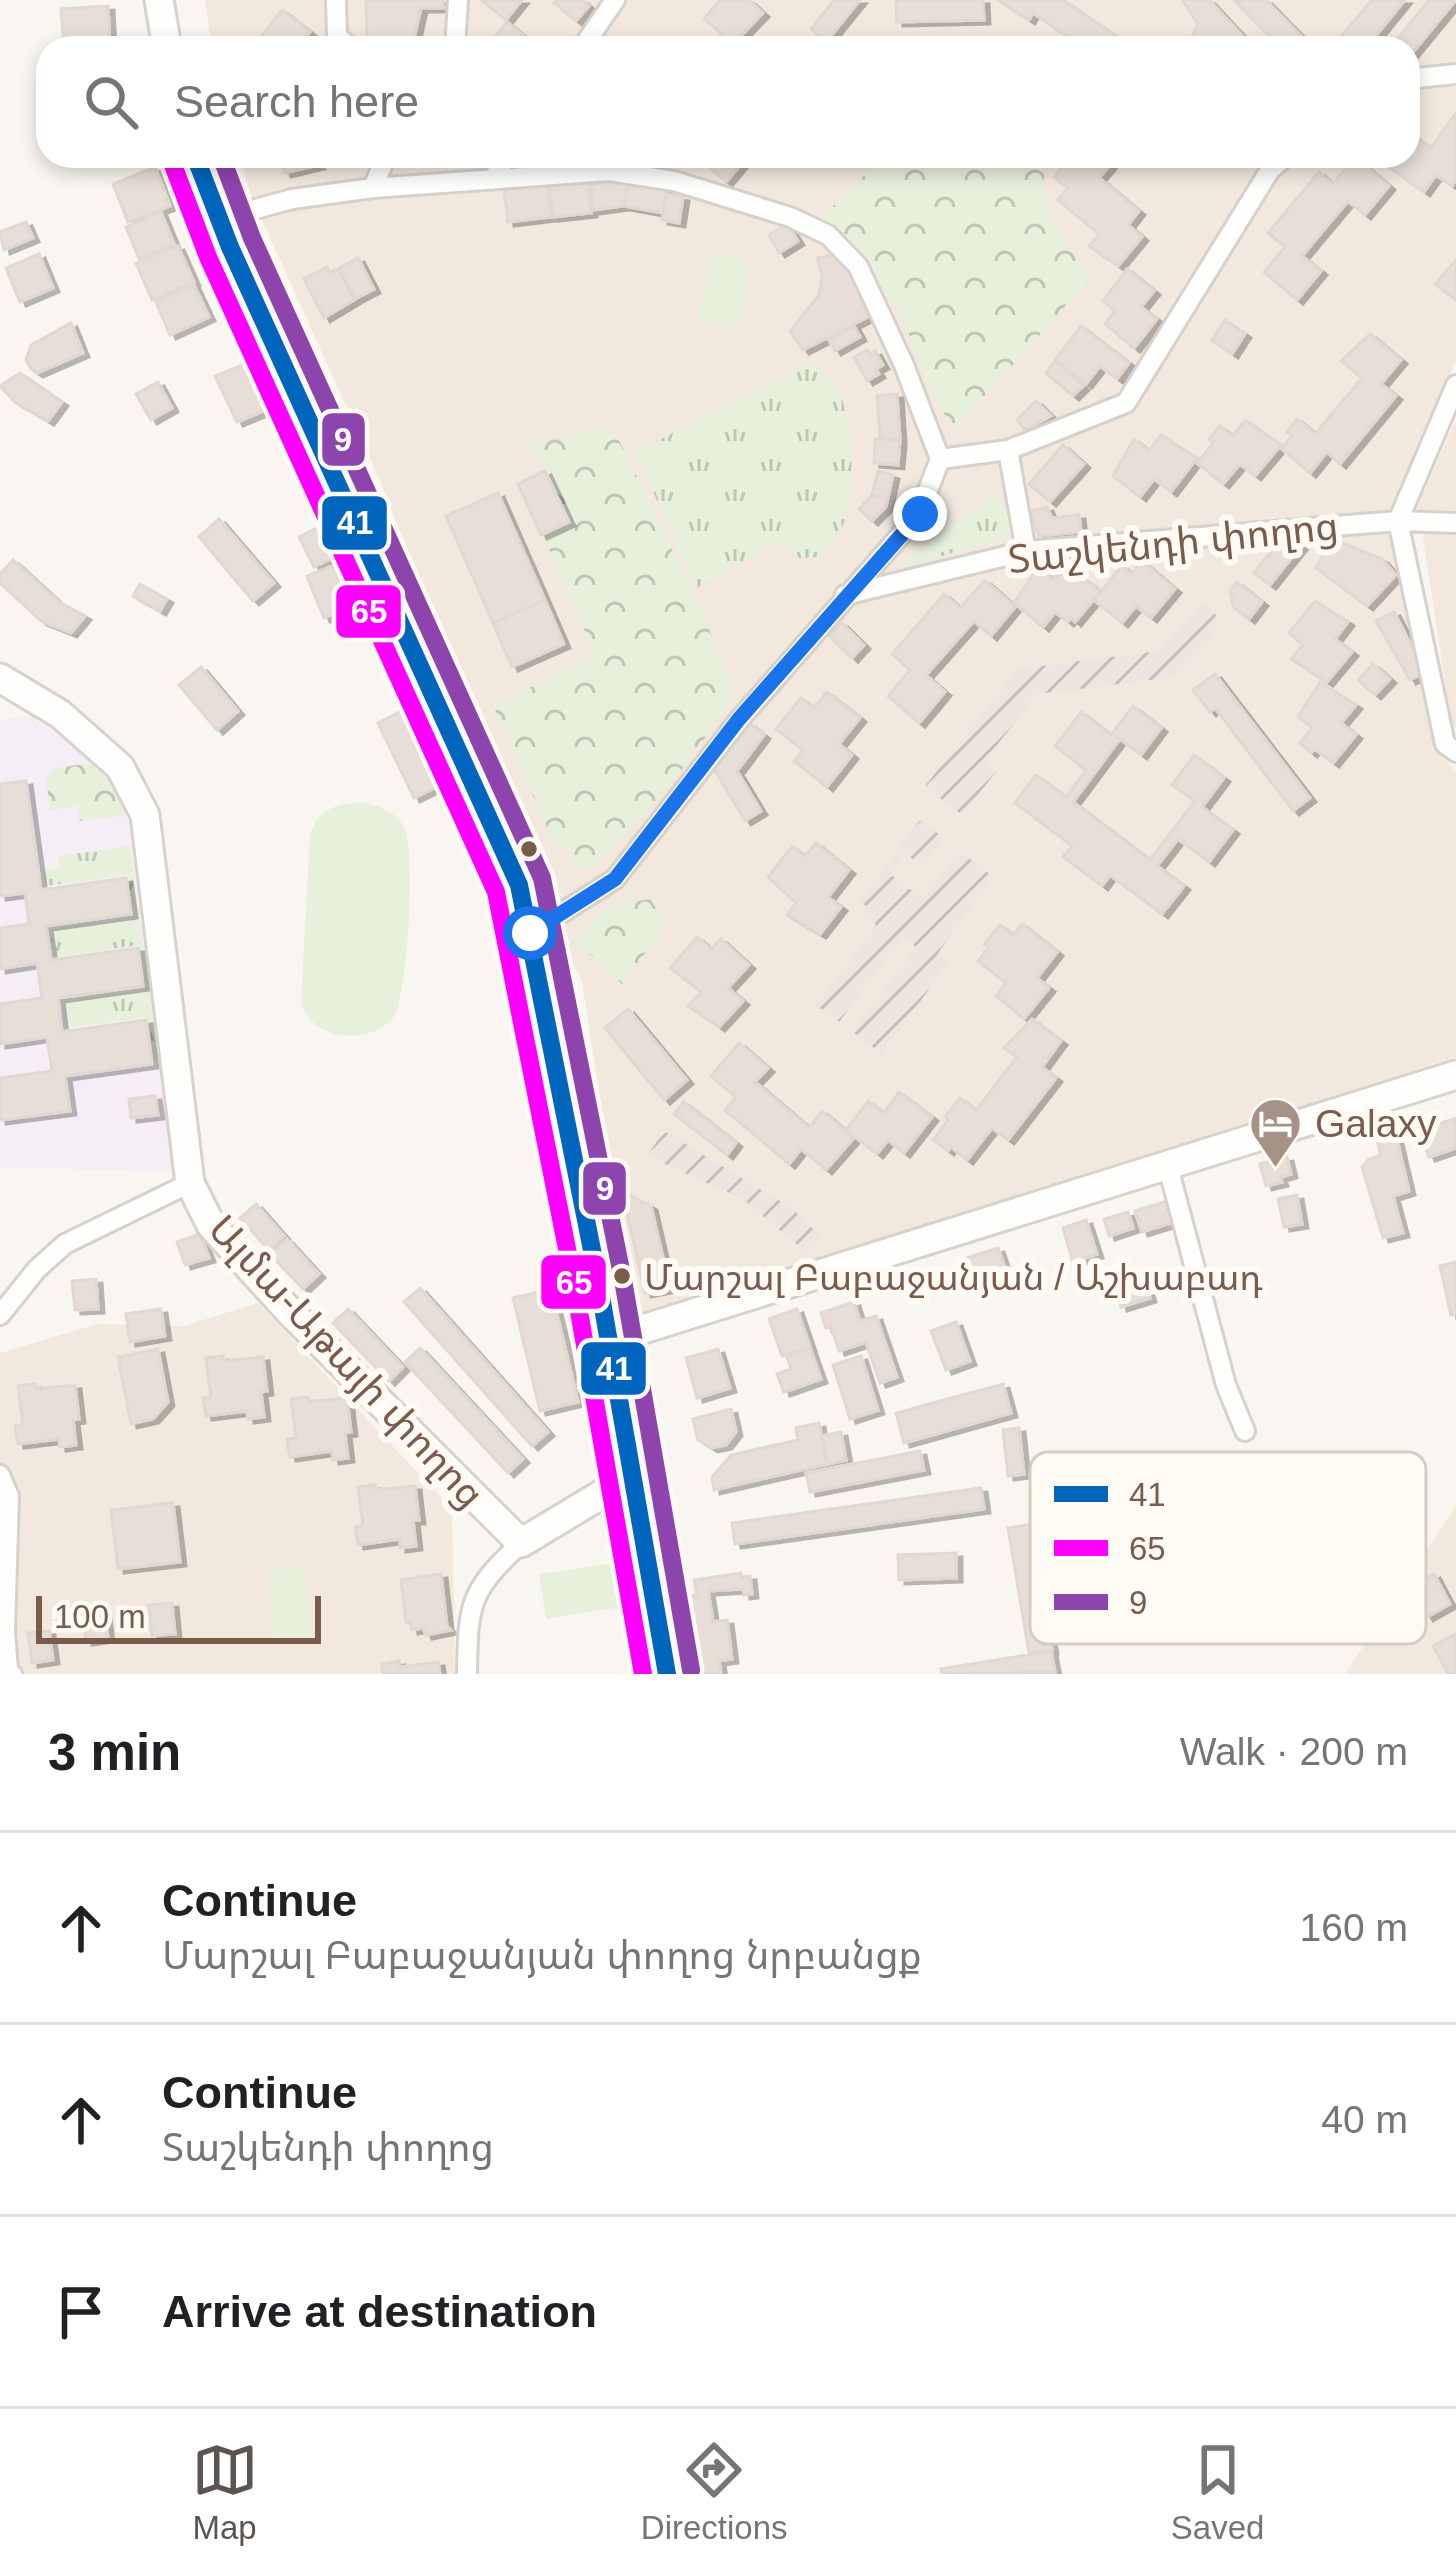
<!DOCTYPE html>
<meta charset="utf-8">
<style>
:root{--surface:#fff;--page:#f2f2f2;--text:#202124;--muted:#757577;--line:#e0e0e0;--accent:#5c5450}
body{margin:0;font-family:Arial,"Noto Sans Armenian",sans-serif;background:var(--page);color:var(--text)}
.scale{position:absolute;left:36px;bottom:30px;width:285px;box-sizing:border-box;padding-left:12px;border:6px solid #7a5c4d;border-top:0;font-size:33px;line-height:42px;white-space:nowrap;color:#7a5c4d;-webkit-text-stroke:9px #fffaf3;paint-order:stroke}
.stop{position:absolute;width:36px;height:36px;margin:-27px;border:9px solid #1a73e8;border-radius:50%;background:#fff}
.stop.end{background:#1a73e8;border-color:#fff;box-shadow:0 3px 12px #0008}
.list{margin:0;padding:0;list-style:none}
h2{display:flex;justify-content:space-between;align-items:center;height:156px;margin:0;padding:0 48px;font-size:51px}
h2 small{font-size:39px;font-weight:400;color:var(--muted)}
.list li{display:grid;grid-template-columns:78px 1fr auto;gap:36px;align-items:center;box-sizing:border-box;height:192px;padding:0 48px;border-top:3px solid var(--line)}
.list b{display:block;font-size:45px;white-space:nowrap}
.list p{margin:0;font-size:39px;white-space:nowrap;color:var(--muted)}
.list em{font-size:39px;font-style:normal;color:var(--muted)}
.icon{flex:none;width:66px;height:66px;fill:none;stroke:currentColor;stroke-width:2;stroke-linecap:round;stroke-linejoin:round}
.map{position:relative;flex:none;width:1456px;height:1674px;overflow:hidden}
.search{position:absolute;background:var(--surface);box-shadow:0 6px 18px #0003;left:36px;right:36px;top:36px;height:132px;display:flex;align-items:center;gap:30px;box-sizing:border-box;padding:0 42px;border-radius:36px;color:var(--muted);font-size:45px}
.sheet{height:732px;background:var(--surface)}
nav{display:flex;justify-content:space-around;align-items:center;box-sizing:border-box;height:168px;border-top:3px solid var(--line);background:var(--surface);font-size:33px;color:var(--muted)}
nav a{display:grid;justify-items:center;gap:6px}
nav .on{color:var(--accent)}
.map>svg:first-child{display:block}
.residential{fill:#f2e8de}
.industrial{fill:url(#industrial-furrows)}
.education{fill:#f6eef6}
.grass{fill:url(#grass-tufts)}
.forest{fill:url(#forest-crowns)}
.pitch{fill:#e7f0db}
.building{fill:#e6ded7;stroke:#e2d8d2;stroke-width:3;filter:url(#shadow)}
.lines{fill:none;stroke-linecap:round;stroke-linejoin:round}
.street-casing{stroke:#d7d1cb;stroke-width:24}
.secondary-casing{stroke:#d9d2cb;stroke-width:33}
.street{stroke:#fefefd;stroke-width:18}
.secondary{stroke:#fefefd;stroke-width:27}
.bus-1-casing{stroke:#fffaf3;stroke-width:27}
.bus-2-casing{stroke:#fffaf3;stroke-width:27}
.bus-3-casing{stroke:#fffaf3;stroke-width:27}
.bus-1{stroke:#0065bd;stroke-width:18}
.bus-2{stroke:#f0f;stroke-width:18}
.bus-3{stroke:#8e44ad;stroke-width:18}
.route{stroke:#1a73e8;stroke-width:15}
.bus-dot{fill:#7a5c4d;stroke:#fffaf3;stroke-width:4.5}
.labels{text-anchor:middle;stroke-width:12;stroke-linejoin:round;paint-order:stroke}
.bus-label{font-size:36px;fill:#7a5c4d;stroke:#fffaf3;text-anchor:start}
.street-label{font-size:39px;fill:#7a5c4d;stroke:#fffaf3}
.poi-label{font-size:39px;fill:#7a5c4d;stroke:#fffaf3;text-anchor:start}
.key{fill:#fffaf3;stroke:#d7cbc1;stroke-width:3}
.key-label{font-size:33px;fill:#7a5c4d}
.line-badge{stroke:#fffaf3;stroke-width:4.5}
.badge-label{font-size:33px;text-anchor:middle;font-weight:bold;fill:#fff}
</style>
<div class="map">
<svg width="1456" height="1674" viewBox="0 0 1456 1674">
<defs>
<pattern id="industrial-furrows" width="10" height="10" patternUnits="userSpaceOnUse" patternTransform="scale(3)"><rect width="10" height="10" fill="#ede5e0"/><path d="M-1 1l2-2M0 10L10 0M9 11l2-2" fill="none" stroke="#c5bdb8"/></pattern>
<pattern id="grass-tufts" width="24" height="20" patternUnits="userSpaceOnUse" patternTransform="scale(3)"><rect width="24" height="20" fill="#e7f0db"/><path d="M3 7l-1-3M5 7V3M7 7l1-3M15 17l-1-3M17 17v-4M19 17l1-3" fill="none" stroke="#c0c6b4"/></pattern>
<pattern id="forest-crowns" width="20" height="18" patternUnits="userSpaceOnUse" patternTransform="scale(3)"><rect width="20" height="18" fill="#e7f0db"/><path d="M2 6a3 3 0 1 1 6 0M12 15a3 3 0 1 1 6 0" fill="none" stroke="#c0c6b4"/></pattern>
<filter id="shadow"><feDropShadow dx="6" dy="4" stdDeviation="0" flood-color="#0004"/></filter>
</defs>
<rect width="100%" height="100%" fill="#f9f5f0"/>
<!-- residential -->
<path class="residential" d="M205,0h1251v360l-68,170 46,220 22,21v286l-821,264 -53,-340 -36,-68 -164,-428 -132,-292 -9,-37h1167v-108h-1196z
M1456,420v308l-4,-1 -34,-222z
M258,1303l194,206 3,165h-455v-321l97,-29 87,2z
M1456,1506v168h-111z"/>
<!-- industrial -->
<path class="industrial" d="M1204,603l12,12 -2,22 -39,40 -137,17 -54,67 12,11 -34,43 -37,-29 93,-117 140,-18z
M920,820l24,18 -21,29 -17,-13 -15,21 32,24 36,-48 35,26 -56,76 11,9 -67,92 -29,-22 63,-85 -13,-10 -64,85 -23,-17 60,-80 -14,-11 5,-7 -7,-6z
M664,1131l129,78 30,30 -17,13 -63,-53 -96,-43z"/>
<!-- education -->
<path class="education" d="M29,716l98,61 51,395 -178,-5v-447z"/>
<!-- grass -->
<path class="grass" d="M809,364c9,4 17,7 24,15 20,28 25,118 9,148 -6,11 -16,21 -24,30l-19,1 -14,-14 -11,1 -77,43 -62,-136z
M996,494l18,26 -6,18 -103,28 -1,-8z
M130,846l29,214 -5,1 -6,-44 -82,11 -4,-27 83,-11 -6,-45 -85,12 -4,-28 84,-12 -6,-42 -83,11 -2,-15 17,-3 -2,-12z"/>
<!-- forest -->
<path class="forest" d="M884,156h162c-9,59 11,75 46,120l-136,153c-25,-27 -31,-59 -46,-92 -21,-46 -53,-84 -89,-119z
M604,427l16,15 81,167 34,85c-40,62 -88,125 -143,174h-17l-4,-21h-15l-63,-142 103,-48 -52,-120 28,-15 -43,-77z
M93,763l31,24 4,28 -48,6 -3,-15 -27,4 -4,-31 9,-11z
M650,899l16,24 -43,62 -46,-43 28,-35z"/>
<!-- pitch -->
<path class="pitch" d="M712,252l40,10 -15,67 -39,-10z
M366,803c15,4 30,9 38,24 12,22 4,172 -11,191 -14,17 -40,21 -60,15 -16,-5 -27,-14 -32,-30l9,-169c9,-27 30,-32 56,-31z
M615,1563l7,44 -76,12 -7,-45z
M304,1567l8,72 -37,5 -8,-73z"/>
<!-- building -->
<path class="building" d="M366,0h77l1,8h-23l-7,31 -47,2z
M481,0h41l-16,20z
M557,0h25l7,6 -13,15 -22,-18z
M720,0h29l14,13 -25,26 12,9h-40l12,-14 -18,-15z
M834,0h26l-34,42 -15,-13z
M896,0h87l1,20 -87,2z
M998,0h65l71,48h-50l-51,-35 -4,7z
M1182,0h27l45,48h-61l-4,-4 9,-20z
M1234,0h32l47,48h-32z
M1372,0h33l-39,48h-35z
M1429,0h27l-48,58v-10h-18z
M108,6l2,38 -46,4 -3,-39z
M282,10l28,22 -11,13 4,3h-51z
M507,22l31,26h-52z
M1456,113v67l-4,6 -16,-11 -12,17 -34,-24 9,-12h9v-13l5,-8 18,13z
M279,156h27l12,9 -33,8z
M715,156h33l-22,26 -19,-17z
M1065,156h34l11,9 -11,13 40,33 -11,14 14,12 -24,29 -29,-20 10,-12 -41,-34 10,-12 -14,-11 11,-14 -4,-3z
M1355,157l34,29 -24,29 -17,-14 -46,55 19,15 -24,29 -33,-28 21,-25 -17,-14 51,-61 14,12z
M155,167l15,39 -42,16 -15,-38z
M588,180l3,33 -38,4 -4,-34z
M629,181l-5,25 -31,4 -2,-26z
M629,181l39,7 -5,25 -39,-7z
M547,183l4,34 -43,5 -4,-34z
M666,194l17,3 -4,26 -17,-3z
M161,212l13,32 -35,15 -13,-32z
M26,222l7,16 -29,12 -4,-18z
M787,224l11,17 -19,12 -10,-18z
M178,246l16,36 -42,18 -16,-37z
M39,254l14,34 -33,14 -14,-34z
M839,254l35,60 -71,36 -13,-19 29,-36 3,-20 -5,-17z
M358,258l16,31 -19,10 -16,-31z
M1456,260v40l-21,-16z
M327,267l3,6 8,-4 16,31 -30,18 -20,-39z
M1127,269l27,22 -13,16 16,12 -23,29 -29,-24 10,-13 -12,-10z
M194,285l15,32 -39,18 -14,-33z
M1225,320l20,14 -13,20 -20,-14z
M71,323l12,30 -46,20 -6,-4 -5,-9 5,-15z
M854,326l6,11 -25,14 -6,-11z
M1081,326l48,37 -12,16 -17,-13 -14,18 -31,-24z
M1370,334l31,26 -20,24 15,12 -56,68 -13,-12 -17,21 -29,-25 11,-12 -5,-4 10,-13 18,15 47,-56 -21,-17z
M867,350l3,4 5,-3 8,14 -7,4 3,5 -12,7 -13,-24z
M1055,361l28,25 -10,10 -27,-23z
M245,364l21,46 -29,12 -22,-46z
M20,373l42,29 -14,19 -33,-19 -15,-16z
M158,382l14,26 -21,12 -15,-26z
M897,394l3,45 -20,-1 -3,-42z
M1036,401l15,15 -26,14 -8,-10z
M1245,420l36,25 -26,31 -15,-12 -17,20 -26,-21 17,-21 -5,-3 11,-13 13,10z
M1161,435l36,23 -26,34 -17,-13 -14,18 -27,-21 21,-37 15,12z
M875,439l25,1 -2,25 -24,-2z
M1063,445l21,19 -34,38 -21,-18z
M545,471l24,51 -28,13 -23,-51z
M878,471l15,4 -5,23 -16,-3z
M498,493l47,107 -52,23 -47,-107z
M872,495l16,3 -2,9 -14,14 -13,-12z
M1047,507l5,11 27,-3 2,17 -42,4 -9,-25z
M219,519l55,64 -21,18 -54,-64z
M321,526l15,30 -22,11 -15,-30z
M1285,534l16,12 -31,39 -16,-12z
M1332,539l50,20 14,16 -29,31 -51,-38z
M13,560l46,42 26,14 -14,17 -30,-12 -41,-38v-9z
M1142,561l33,28 -24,29 -15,-12 -14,17 -28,-23 28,-34 9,8z
M335,565l16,42 -27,11 -17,-42z
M1065,565l36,26 -26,31 -4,-4 -3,4 -13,-10 -12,15 -29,-24 24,-36 15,13z
M985,580l30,27 -24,29 -17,-15 -48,54 19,17 -26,31 -31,-27 22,-26 -18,-16 52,-60 16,14z
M1237,582l25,20 -13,17 -15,-11 -4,-17z
M140,584l27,15 -7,12 -27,-15z
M545,600l19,44 -52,23 -19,-44z
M1315,601l33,21 -13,17 17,13 -25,30 -36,-23 12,-14 -14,-12z
M1394,612l31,60 -15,8 -34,-59z
M842,623l22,22 -12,13 -23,-22z
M1373,664l17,15 -15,16 -17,-15z
M201,667l37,44 -21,19 -38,-45z
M1215,674l95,124 -17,13 -78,-103 -5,4 -17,-22z
M1320,682l36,23 -15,18 15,12 -23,28 -18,-14 -4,4 -11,-10 12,-15 -14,-11z
M827,692l33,26 -21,26 13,11 -25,32 -33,-26 9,-11 -27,-21 25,-31 13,10z
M1133,706l28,22 -20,27 -21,-16 -47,63 77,58 45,-59 -23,-16 22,-30 30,23 -22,29 31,23 -24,32 -31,-23 -21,27 27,20 -22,28 -52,-39 -8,11 -39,-29 9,-11 -57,-43 21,-28 30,22 20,-27 -31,-24 26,-34 30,23z
M408,708l36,75 -30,15 -36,-75z
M749,723l15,12 -27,36 24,40 -16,10 -31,-52z
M26,781l15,109 85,-12 5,36 -85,12 5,34 87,-12 5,38 -85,12 4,34 84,-12 6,44 -87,12 5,35 -70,9v-42l52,-7 -5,-34 -47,7v-40l42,-6 -5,-35 -37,6v-41l29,-4 -4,-31 -25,3v-112z
M816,843l33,27 -21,27 13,10 -21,27 -33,-19 9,-12 -28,-26 24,-31 13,10z
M1022,924l35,28 -20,26 12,10 -25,31 -28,-23 10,-13 -28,-22 11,-14 -5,-3 16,-19 13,10z
M697,937l14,12 10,-10 28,26 -21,23 15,13 -24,26 -31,-21 13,-14 -31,-24z
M628,1009l59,71 -23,20 -59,-72z
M1032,1019l29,22 -19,26 14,11 -48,62 -16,-12 -25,32 -16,-13 -3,4 -15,-11 15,-20 -3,-3 15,-19 16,12 41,-53 -13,-9z
M739,1043l29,25 -13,14 54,46 13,-17 32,27 -28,32 -25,-21 -12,15 -64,-54 11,-13 -25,-21z
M899,1092l33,25 -28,36 -16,-13 -11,14 -31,-24 22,-29 16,12z
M155,1096l3,19 -27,3 -2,-19z
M684,1102l52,41 -9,12 -53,-41z
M1456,1118v30l-27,9 -10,-26z
M1394,1127l15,64 -16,5 10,37 -20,5 -21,-71 7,-8 12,-4 -6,-22z
M1287,1157l4,17 -11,3 2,5 -16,4 -6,-22z
M622,1191l29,15 19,82 -25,5z
M1297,1195l5,29 -18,3 -6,-28z
M1171,1200l6,21 -35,11 -7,-21z
M256,1204l28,32 -15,14 -29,-32z
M1128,1212l5,16 -24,8 -5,-17z
M1086,1220l11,34 -24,8 -10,-34z
M200,1234l9,24 -24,7 -8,-23z
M287,1239l32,35 -16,15 -33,-35z
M998,1248l8,23 -35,11 -8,-23z
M1456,1262v52l-5,1 -11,-49z
M96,1279l2,30 -23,1 -3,-29z
M1145,1282l5,16 -29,9 -4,-17z
M420,1288l128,144 -16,14 -128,-144z
M551,1289l27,113 -38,9 -27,-113z
M854,1302l6,19 16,-5 21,61 -17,6 -14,-41 -27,9 -8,-25 -5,2 -5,-15z
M161,1309l4,27 -35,6 -4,-28z
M348,1309l55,58 -14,14 -56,-58z
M797,1309l13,38 -28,9 -13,-37z
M956,1322l14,39 -24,9 -15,-39z
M420,1348l103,111 -15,14 -103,-111z
M810,1348l11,31 -37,13 -7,-18 14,-5 -4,-12z
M158,1349l10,53 -15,17 -22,5 -13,-67z
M718,1349l12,39 -33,10 -11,-40z
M223,1356l1,5 39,-4 4,34 -6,1 3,25 -16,2 -1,-8 -41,5 -3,-18 8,-1 -5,-39z
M861,1356l17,54 -28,9 -17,-54z
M35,1384l1,5 39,-4 4,34 -6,1 3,25 -16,2 -1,-8 -41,5 -3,-18 8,-1 -5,-39z
M1003,1384l8,29 -107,30 -8,-30z
M308,1397v5l39,-4 4,34 -6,1 3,25 -15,2 -1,-9 -42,6 -3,-18 9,-1 -5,-39z
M731,1409l5,23 -10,13 -14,3 -14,-8 -5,-21z
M819,1423l8,41 -113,26 -2,-13 19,-22 67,-15 -2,-12z
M1019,1428l5,46 -16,2 -5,-46z
M841,1432l5,28 -18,4 -6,-28z
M920,1451l4,19 -114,22 -4,-19z
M375,1485l1,5 39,-4 4,34h-6l3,26 -16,2v-9l-42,6 -3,-18 8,-2 -5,-38z
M981,1488l3,21 -249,35 -3,-21z
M173,1503l7,59 -62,7 -7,-59z
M1031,1524l15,89 13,-2 4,26 -13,2 2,11 -23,3 -21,-125z
M956,1553v25l-57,2 -1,-25z
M741,1573v4l9,-1 2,18 -8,1 -1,-6 -35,2 5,31 14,-2 5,39 -13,2 2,13h-19l-12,-78 7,-1 -3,-15z
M441,1574l6,52 4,4 -25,5 -3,-7 -11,2 -1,-7h-5l-5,-43z
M1434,1574l16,30 -23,13 -15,-30z
M172,1603l3,31 -23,2 -3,-31z
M104,1608l4,30 -22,3 -3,-31z
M49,1631l4,29 -21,3 -4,-30z
M1456,1634v38l-8,2 -15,-28z
M1051,1651l4,21 -113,2 -1,-5z
M399,1661l1,6 38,-5 2,12h-57l-1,-10z"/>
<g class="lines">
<defs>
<path id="street" d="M336,0l1,36 14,12
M455,48l3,-48
M582,48l33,-48
M1408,79l48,-5
M492,180l16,-24
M373,188l13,-32
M219,219l73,-20 81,-11 236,-17 65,10 116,36 38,18 30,31 46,99 36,94 -21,55 -180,206 -124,159 -85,54
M1008,450l18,101
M940,459l68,-9 118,-47 144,-233 16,-14
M1398,521l47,223 11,8
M1398,521l58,-136
M845,595l181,-44 372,-30 58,2
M1168,1167l58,218 19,46
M0,1315l37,-46 28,-25 125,-61
M0,1475l9,21 -4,135 3,39 4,4
M467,1674c1,-71 2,-82 54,-131"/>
<path id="secondary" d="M159,0l8,48
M195,156l35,91 289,638 80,400 68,389
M0,678l60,36 60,53 25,48 45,368 21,42 78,86 232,232 111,-67
M608,1340l848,-265"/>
</defs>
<!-- street casing -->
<use href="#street" class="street-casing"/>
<!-- secondary casing -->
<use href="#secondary" class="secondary-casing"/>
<!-- street -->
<use href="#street" class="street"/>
<!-- secondary -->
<use href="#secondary" class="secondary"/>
<defs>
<path id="bus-1" d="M195,156l35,91 289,638 80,400 68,389"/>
<path id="bus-2" d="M173,165l35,92 288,635 79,397 68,385"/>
<path id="bus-3" d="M221,156l31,82 290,640 81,402 68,390"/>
</defs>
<!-- bus-1 casing -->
<use href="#bus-1" class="bus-1-casing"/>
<!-- bus-2 casing -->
<use href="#bus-2" class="bus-2-casing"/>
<!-- bus-3 casing -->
<use href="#bus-3" class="bus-3-casing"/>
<!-- bus-1 -->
<use href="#bus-1" class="bus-1"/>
<!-- bus-2 -->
<use href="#bus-2" class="bus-2"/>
<!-- bus-3 -->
<use href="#bus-3" class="bus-3"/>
</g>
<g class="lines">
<!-- route -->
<path class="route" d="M530,933l85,-54 124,-160 181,-205"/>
</g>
<!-- icons -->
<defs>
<symbol id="hotel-pin" viewBox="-11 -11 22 30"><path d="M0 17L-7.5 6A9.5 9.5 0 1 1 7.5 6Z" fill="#a69286" stroke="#fffaf3"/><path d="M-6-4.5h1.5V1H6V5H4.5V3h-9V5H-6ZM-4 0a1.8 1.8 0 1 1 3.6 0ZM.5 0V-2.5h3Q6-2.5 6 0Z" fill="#fff"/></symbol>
</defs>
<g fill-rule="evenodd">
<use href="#hotel-pin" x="1246" y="1094" width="59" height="81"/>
</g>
<!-- markers -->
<g class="bus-dot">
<circle cx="529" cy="849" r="10"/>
<circle cx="622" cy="1276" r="10"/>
</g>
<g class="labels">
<!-- bus labels -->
<g class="bus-label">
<text x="644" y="1290">Մարշալ Բաբաջանյան / Աշխաբադ</text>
</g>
<!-- street labels -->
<g class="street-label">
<text transform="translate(1173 542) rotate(-6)" y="14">Տաշկենդի փողոց</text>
<text transform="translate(347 1361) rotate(47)" y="14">Ալմա-Աթայի փողոց</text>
</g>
<!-- poi labels -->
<g class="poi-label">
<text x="1315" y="1137">Galaxy</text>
</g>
</g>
<!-- legend -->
<rect x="1030" y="1452" width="396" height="192" rx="18" class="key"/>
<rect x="1054" y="1486" width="54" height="16" fill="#0065bd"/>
<rect x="1054" y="1540" width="54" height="16" fill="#f0f"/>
<rect x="1054" y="1594" width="54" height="16" fill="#8e44ad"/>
<g class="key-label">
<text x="1129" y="1506">41</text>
<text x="1129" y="1560">65</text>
<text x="1129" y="1614">9</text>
</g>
<g class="line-badge">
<rect x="320" y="411" width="47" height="57" rx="12" fill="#8e44ad"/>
<rect x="320" y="494" width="69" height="58" rx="12" fill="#0065bd"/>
<rect x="334" y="583" width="69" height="57" rx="12" fill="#f0f"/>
<rect x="581" y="1160" width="47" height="57" rx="12" fill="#8e44ad"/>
<rect x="539" y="1253" width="69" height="58" rx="12" fill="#f0f"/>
<rect x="579" y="1340" width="69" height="57" rx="12" fill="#0065bd"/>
</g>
<g class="badge-label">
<text x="343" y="451">9</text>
<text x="355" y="534">41</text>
<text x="369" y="623">65</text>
<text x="605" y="1200">9</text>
<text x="574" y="1294">65</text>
<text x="614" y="1380">41</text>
</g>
</svg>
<div class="scale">100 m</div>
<div class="stop" style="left:530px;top:933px"></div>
<div class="stop end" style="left:920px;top:514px"></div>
<div class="search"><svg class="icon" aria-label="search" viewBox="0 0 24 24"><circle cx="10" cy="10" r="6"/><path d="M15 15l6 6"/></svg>Search here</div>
</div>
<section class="sheet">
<h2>3 min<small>Walk · 200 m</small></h2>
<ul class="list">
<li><svg class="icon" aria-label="ahead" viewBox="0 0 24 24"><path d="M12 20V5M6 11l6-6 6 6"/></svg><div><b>Continue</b><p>Մարշալ Բաբաջանյան փողոց նրբանցք</p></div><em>160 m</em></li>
<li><svg class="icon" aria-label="ahead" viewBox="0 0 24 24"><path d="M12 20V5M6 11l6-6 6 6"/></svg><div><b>Continue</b><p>Տաշկենդի փողոց</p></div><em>40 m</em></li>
<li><svg class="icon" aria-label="arrive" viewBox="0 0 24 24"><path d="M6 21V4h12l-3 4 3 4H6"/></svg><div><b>Arrive at destination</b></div></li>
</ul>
</section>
<nav>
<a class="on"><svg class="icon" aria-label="map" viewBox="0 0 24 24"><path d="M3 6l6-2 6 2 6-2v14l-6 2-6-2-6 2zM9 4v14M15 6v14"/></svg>Map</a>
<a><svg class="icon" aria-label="directions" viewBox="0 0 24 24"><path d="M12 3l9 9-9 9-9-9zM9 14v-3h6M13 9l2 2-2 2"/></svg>Directions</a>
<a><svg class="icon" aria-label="saved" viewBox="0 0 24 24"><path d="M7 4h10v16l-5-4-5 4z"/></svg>Saved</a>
</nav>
